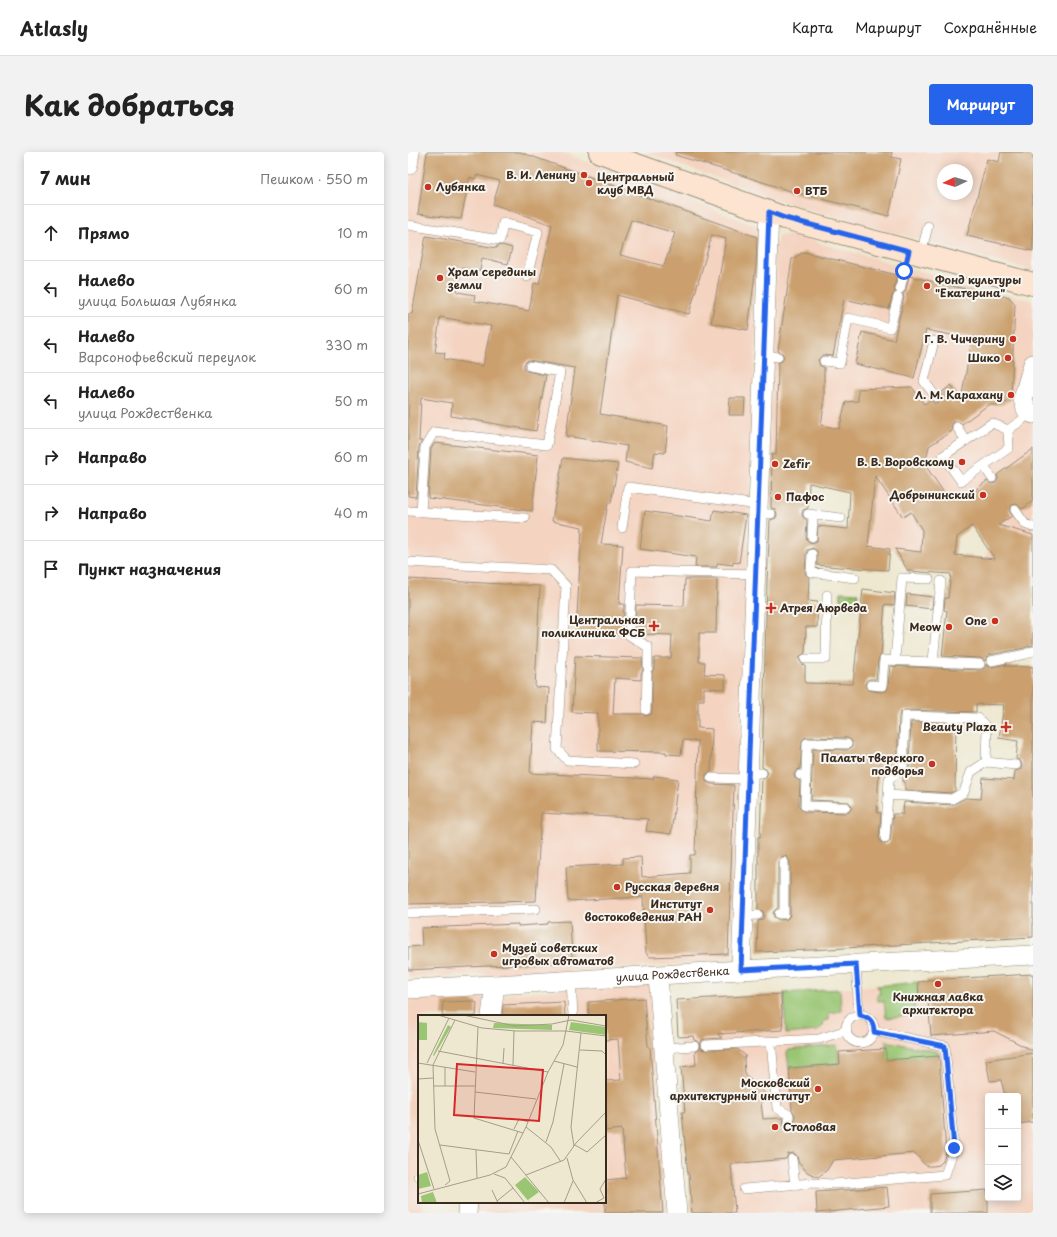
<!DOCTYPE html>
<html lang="ru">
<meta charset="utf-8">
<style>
:root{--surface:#fff;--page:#f2f2f2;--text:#222;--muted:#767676;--line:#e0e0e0;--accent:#2563eb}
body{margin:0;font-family:"Playpen Sans",sans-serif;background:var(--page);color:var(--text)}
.controls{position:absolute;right:12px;bottom:12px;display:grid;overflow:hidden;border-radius:4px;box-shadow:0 2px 10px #0003}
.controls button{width:36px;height:36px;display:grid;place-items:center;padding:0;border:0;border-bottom:1px solid var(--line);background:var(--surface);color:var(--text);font:20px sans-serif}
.compass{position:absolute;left:529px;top:12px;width:36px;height:36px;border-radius:50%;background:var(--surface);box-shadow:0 2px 10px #0003;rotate:266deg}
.stop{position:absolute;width:12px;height:12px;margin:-9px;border:3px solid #2563eb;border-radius:50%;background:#fff}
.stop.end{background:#2563eb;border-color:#fff;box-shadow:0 1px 4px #0008}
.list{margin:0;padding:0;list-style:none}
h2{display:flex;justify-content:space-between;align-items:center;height:52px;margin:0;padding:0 16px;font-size:17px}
h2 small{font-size:13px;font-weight:400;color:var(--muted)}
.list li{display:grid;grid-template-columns:26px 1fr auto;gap:12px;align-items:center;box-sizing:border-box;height:56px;padding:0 16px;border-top:1px solid var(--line)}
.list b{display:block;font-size:15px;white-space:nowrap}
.list p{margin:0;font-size:13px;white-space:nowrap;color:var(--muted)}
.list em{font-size:13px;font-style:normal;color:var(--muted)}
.icon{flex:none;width:22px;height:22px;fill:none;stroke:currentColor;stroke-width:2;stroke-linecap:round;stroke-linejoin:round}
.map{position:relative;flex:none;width:625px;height:1061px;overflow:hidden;border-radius:4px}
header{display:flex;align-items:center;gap:24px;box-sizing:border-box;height:56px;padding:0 20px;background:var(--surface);border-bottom:1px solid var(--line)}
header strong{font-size:19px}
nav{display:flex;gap:22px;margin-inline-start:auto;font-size:14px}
.intro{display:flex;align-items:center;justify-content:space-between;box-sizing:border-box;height:96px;padding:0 24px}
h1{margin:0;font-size:28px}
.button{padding:10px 18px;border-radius:4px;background:var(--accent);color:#fff;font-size:14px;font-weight:700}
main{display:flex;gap:24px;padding:0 24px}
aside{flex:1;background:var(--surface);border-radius:4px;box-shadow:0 2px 10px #0003}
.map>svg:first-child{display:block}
.built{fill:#f4d3c0;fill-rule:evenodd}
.green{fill:#9ac673;stroke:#6a7848}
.building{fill:#cba06e;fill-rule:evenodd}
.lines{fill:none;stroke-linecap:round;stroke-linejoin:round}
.lane-casing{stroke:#948977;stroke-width:10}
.street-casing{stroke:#948977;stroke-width:20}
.secondary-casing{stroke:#948977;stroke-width:24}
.lane{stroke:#fff;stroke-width:9}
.street{stroke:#fff;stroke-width:19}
.secondary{stroke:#fde4d0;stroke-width:22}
.route{stroke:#2563eb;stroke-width:5}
.poi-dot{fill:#c8321e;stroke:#f6f6f2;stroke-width:1.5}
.labels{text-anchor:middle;stroke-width:4;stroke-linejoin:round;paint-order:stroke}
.poi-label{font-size:11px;font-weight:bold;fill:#3b2a1e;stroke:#f6f6f2;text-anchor:end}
.street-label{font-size:11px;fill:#3b2a1e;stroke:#f6f6f2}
.inset-road{fill:none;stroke:#a69c89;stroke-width:1}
.view{fill:#d62828;fill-opacity:0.15;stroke:#d62828;stroke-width:2}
.inset-edge{fill:none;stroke:#3b2a1e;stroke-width:2}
</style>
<header>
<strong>Atlasly</strong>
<nav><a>Карта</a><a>Маршрут</a><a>Сохранённые</a></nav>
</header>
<div class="intro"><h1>Как добраться</h1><a class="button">Маршрут</a></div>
<main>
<aside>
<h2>7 мин<small>Пешком · 550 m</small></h2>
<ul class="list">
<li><svg class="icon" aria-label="ahead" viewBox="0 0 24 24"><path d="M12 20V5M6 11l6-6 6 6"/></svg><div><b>Прямо</b></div><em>10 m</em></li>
<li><svg class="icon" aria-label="left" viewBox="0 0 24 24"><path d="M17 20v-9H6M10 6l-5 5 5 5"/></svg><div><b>Налево</b><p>улица Большая Лубянка</p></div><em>60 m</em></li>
<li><svg class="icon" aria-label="left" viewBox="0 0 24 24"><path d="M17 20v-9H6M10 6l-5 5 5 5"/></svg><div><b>Налево</b><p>Варсонофьевский переулок</p></div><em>330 m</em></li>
<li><svg class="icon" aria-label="left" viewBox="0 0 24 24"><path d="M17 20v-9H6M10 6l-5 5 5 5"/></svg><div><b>Налево</b><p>улица Рождественка</p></div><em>50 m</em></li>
<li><svg class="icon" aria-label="right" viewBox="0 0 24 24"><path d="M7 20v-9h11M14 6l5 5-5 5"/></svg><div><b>Направо</b></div><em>60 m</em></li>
<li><svg class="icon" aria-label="right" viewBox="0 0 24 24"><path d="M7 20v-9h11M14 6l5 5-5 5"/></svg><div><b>Направо</b></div><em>40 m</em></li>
<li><svg class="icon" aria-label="arrive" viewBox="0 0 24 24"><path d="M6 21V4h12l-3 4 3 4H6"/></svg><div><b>Пункт назначения</b></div></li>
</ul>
</aside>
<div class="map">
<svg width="625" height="1061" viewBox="0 0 625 1061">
<rect width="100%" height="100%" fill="#f6f6f2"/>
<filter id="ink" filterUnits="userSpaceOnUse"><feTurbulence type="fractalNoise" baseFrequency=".025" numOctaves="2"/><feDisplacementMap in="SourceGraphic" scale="8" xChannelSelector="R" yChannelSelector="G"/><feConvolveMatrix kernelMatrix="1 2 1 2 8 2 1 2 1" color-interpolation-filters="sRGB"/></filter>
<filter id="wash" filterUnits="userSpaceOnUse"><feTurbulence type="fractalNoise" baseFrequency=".012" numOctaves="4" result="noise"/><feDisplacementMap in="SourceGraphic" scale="16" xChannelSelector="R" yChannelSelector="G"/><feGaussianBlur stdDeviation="0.9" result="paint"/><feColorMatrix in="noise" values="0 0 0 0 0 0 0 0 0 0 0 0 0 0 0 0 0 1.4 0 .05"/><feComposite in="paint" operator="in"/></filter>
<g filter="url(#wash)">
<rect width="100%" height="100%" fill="#eee8d0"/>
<!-- built -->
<path class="built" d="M8,0h145l193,73 6,4 -28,732 -180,11 -144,5v-781z
M235,0h390v119l-244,-67zM535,18h24v24h-24z
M374,83h9l136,38 106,28v49l-14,43 14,27v142l-47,-4 1,-11 -15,-20 -15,10 -2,18 -88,-9 7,-70 -82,-21 -23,-1 8,-185 -5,-7 6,-25z
M625,822v239h-341l-3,-38h-1l-6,-63h3l-9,-112 108,-7 143,-12v-1zM580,944h30v102h-30z
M236,831l7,3 5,17 -6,4 17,206h-193l2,-11h129v-186h-106l3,-18 5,-4z
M69,842l6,3 3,3 2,16h-69v186h3l-1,11h-13v-216z"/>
<!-- green -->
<path class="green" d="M433,440l17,1 -2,14 -16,-1z
M510,830l1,17 -5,2 1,14 -29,3 -2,-17h-6l-1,-7h3l-1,-7h-2v-1z
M432,837l1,22 -12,2v7l-5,1 -1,5 -6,5 -31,3 -2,-41z
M478,889l52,11 1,4 -53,4z
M429,893l2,19 -50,4 -2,-15 2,-3z"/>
<g id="blocks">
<!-- building -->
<path class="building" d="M19,0h93l237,85 -1,29 -8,64 -37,-7 15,-84 -14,-4 -23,79 -72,-19 -17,119 68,12 -3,27 -10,-1 -3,16 -27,-6 2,-16 -61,-10 9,-68 -47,-8 -4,4v4l2,3 20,4 -10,56 -85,-15 1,-13 -31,-5 -2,43h3l-3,6 -3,50 -8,-1v-182h4l14,-78 71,12v-2l5,-1 10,3 -4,16 -26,-6 -2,13 -18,-3 -5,24 18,3 -1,6 55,10 5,-28 5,1 13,-59 -59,-21 7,-23 -23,-6 -2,4 -5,-2 -9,42 -43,-5zM223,68l44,13 -11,33 -44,-11zM32,165l51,9 -8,40 -39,-7 1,-6 -10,-1z
M268,0h216l-1,5 10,2 -12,57 -99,-25 -49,-16 -66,-20z
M593,0h32v99l-66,-15 20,-77 12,3z
M396,100l93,23 -3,13 1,4 -3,4 -3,13 -45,-10 -11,57 -11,-1 -4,5 2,6 4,1v39l-3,19 18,4 7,-27 12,-1v-12l54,-2 12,17 7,-4 3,3 5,-1 3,-3 -1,-6 10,-8 10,15 11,-61 -46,-9 -12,48 -59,-14 7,-32 32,8 10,-42 -1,-4 3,-4 3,-14 91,21 5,-1 4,1 6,7 -4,96 -9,5h-14l-26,19 -5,-3 -4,1 -2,5 1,4 -23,15 -4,19 22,32 16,2 24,-18 5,3 4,-1 2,-5 -1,-3 36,-26v52l-11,8 -5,-5 -5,1 -3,5 3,6 -14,9 35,10v110l-9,3 -35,7 -2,2 -2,4 -5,-3 -38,-2 5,-45 -3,-1 1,-12h3l3,-24 -43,-3 -13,-22 26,3 1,-22 -11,-18 -8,5 -28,-41 -7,70 22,3 -2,21 -49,-3 -22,-2v-14l-4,-3 -6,2 -1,4 -1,18 1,3 3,2 -1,24 10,1 -1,25h-11l-1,26 -5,3 -1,3 3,5 3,1v18l48,1 10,-95 32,4 -1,12 -9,-1 -4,51 -3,5 -2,19h-7l-3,2 -1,4 3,5 13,2 6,-2 1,-4 2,-20 90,4 5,-2 1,-4 3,3h3l15,-3 -2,2 28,1v270l-222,13 -54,2 1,-31 4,-1 2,-5 -1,-4 -5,-2v-72h2l2,-58 3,-1 3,-5 -1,-3 -5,-3 5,-185 3,-62 6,-2 1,-4 -2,-5 -4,-1 1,-54 4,1 2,-92 4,-2 2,-4 -2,-4 -4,-2 14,-92zM401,331l41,9 -2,37 -30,-3 -1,15 -6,2 -4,-3 -1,-3 1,-17 -4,-3 -1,-3 1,-4 5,-2zM564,374l23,33 -40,-4 2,-18zM568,552l28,1 -5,33 19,3 -2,18 4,1 2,5 -1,4 -6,2 -1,9 -31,-2 -2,21 -15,-1 -14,7 -48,-3 -1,12h-10l-3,27 -3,3 -6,-1 -2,-5 2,-25h-4l2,-47h16l2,-1 2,-49 1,-3 5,-3 71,2zM399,585l40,1 5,3v6l-5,3 -34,-1 -2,51 38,2 3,5 -3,5 -3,1 -41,-1 -5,-3 -1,-3 1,-25 -5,-3 -1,-3 3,-5 3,-1 2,-29 2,-2zM376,704l3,1 3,5v52l-1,3 -2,2 -8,1 -5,-3 -1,-3 1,-3 4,-3v-46l3,-5z
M322,246h15l-1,17h-15z
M27,291l103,12 -6,56 -104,-13 3,-49z
M155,306l55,6 -7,39h-3l-7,41 22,1 -4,59h5l-1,30 -47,-1 6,-106 -30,-6z
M306,358l32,5 -7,48 -6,-1v3l-16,-2v4h-22l1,-10 -56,-8 5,-38 67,10z
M0,427l132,7 -5,101 14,1 -2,35 -14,-1 -3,51 123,6 1,-3 24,3 -7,55 -25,-3 2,-12 -107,-6 -5,88 -128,3z
M277,427h32l-1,54h-17v29h6l-1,12 21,1v14l-21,-1v12h-6v28l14,1 -1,43 -3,1 -2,2v6l5,3 23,1 -6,169 -78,3 -4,-4 -3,-56 -75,4 -2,-34 57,-3v-6l18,-1 1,20 48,-4v-18h5l3,-114 -15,-1 -2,15 -15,-1v-2l-68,-1v-38l-26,-1 3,-56 67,2 1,12 -2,3v7l-26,-2 -2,36h29l4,2 6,-2v-42l2,-4v-10h17l1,-23 -33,-1 -4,-2 1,-27 48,1z
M499,442l26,3 -1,12 -26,-3z
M503,570l45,1 -1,68 -4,2 -46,-3v-8h-2v-6l5,-5 1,-3z
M162,769l2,35 -4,6 -160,8v-23l14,-1 -1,-18 97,-4v2l30,-2v-2z
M625,822v77l-39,-20 -63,5 -3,-37h-9l-1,-17 9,-1v-1z
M373,842l2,36 -66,4 5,4 -17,1 -3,1 -2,5 1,4 3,1 33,-1 9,7 -2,3 1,16 22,20 -6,7 2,17 19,-1h1l1,8 2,2h6l2,-2 1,-11 -3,-5 -3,-42 51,-4 -1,-12 47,-3v11l53,-4 7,96 -3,9 -4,4 -6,1h-6l-4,-3 -8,-10 -82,7 -6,10 -9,7 -11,-5 -9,-11 -1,-5 -3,-3 -6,1 -2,5 -55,5 4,49h-43l-3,-38h-1l-6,-63h3l-4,-45 15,-2 -1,-13 4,-3 1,-4 -3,-4 -3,-1 -1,-4 -15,1 -2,-37z
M236,846l4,49h2l13,166h-58v-33l21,-2 -4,-49 -17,2v-50l16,-1 -3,-41 -13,1v-24h-16l-1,-14z
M64,849l5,2 -1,13h-34l1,-14z
M156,850l1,14h-63l1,-11z
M625,901v69l-15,2v-28h-13l-4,-16 -11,1 -4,-21z
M479,1035l2,19 -72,7 -1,-21z
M580,1038v23h-58v-19z"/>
</g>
</g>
<g filter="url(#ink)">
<use href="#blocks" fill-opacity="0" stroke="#948977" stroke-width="1"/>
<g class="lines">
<defs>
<path id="lane" d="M0,73l92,15 3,-17 35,9 -11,45
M513,102l7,-28
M492,137l9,-38
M526,189l-10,40 12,16
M356,203l14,2
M416,209l16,2 8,-45 42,10 8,-31
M584,271l16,7 1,18 -48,33 -18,-25z
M549,275l9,14
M600,278l14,-10 7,-8
M576,314l8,12
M607,358l10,14 8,3
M0,359l117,7
M13,360l4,-65 9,-15 113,13 13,-73 -30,-6
M350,361l13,1
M400,362l33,4
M214,376l6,-41 130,18
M404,385l1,-22
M404,402l-1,18 44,6
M0,410l143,8 15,16 -9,163 10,11 67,4
M397,507h21l1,-64
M487,508l7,-82 27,1
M525,509l8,-80
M583,509l35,-7 7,-3
M240,516v-21l-19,-12 3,-64 124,3
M463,533l11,1 2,-26 96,4
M238,558l1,-36
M340,621h14
M392,623h6l-1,31 41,1
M398,623l1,-32 40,1
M303,626l37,1
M480,643l1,-16 14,-11 2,-52 73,2 9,10 -1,34
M477,686l3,-43 64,4 12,-7 7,-20 15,-10 30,3
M0,761l128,-4
M371,762h5v-52
M335,764l15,-1
M448,812l3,51
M163,829l2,35
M438 877a14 14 0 1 1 28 0a14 14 0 1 1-28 0Z
M363,889l6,67 12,7v8
M298,893l113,-6 28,-9
M256,896l30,-2
M384,1007l3,26
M10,1024h1
M336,1037l68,-6 22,1 111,-9 9,-27 -9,-102 -71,-15"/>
<g id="street">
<path d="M0,13l2,-13"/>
<path d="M625,212l-10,35 3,10 7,5"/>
<path d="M333,818l28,-758"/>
<path d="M250,824l19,237"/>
<path id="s1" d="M0,837l87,-4 246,-15 292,-15"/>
<path d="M83,864l4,-31"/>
<path d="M59,1061l1,-11"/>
</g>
<path id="secondary" d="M192,0l185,66 248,66"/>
</defs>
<!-- lane casing -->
<use href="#lane" class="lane-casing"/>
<!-- street casing -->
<use href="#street" class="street-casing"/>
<!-- secondary casing -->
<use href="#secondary" class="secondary-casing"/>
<!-- lane -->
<use href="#lane" class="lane"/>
<!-- street -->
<use href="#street" class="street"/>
<!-- secondary -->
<use href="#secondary" class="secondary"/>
</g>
</g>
<g class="lines" filter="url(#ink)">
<!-- route -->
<path class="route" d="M496,119l5,-20 -124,-33 -16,-6 -28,758 115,-6 4,51c9,2 14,6 14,17l71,14 9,102"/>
</g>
<!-- markers -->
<g class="poi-dot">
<circle cx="176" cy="23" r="4"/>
<circle cx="181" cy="31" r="4"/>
<circle cx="20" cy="35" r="4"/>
<circle cx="389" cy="39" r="4"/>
<circle cx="32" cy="126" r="4"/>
<circle cx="519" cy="134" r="4"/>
<circle cx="605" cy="187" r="4"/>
<circle cx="600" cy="206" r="4"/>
<circle cx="603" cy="243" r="4"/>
<circle cx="554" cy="310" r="4"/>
<circle cx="367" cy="312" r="4"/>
<circle cx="575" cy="343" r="4"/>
<circle cx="370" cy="345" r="4"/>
<path d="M361 450h4v4h4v4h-4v4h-4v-4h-4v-4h4z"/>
<circle cx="587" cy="469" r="4"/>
<path d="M244 468h4v4h4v4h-4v4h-4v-4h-4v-4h4z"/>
<circle cx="541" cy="475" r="4"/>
<path d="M596 569h4v4h4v4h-4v4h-4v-4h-4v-4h4z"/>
<circle cx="524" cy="612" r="4"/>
<circle cx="209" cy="735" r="4"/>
<circle cx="302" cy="758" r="4"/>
<circle cx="86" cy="802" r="4"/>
<circle cx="530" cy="832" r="4"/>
<circle cx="410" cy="937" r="4"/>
<circle cx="367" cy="975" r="4"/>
</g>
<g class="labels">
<!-- poi labels -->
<g class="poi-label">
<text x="168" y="27">В. И. Ленину</text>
<text x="189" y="29" text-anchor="start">Центральный<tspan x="189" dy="13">клуб МВД</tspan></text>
<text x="28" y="39" text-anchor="start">Лубянка</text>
<text x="397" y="43" text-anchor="start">ВТБ</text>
<text x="40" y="124" text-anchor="start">Храм середины<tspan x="40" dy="13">земли</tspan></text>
<text x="527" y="132" text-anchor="start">Фонд культуры<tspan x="527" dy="13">"Екатерина"</tspan></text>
<text x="597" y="191">Г. В. Чичерину</text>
<text x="592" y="210">Шико</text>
<text x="595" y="247">Л. М. Карахану</text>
<text x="546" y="314">В. В. Воровскому</text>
<text x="375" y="316" text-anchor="start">Zefir</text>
<text x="567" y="347">Добрынинский</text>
<text x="378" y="349" text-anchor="start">Пафос</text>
<text x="372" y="460" text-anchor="start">Атрея Аюрведа</text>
<text x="237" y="472">Центральная<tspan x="237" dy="13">поликлиника ФСБ</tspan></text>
<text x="579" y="473">One</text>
<text x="533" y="479">Meow</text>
<text x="589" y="579">Beauty Plaza</text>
<text x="516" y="610">Палаты тверского<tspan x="516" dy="13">подворья</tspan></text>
<text x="217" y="739" text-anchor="start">Русская деревня</text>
<text x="294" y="756">Институт<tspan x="294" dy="13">востоковедения РАН</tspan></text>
<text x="94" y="800" text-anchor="start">Музей советских<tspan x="94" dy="13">игровых автоматов</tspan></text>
<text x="530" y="849" text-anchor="middle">Книжная лавка<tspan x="530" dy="13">архитектора</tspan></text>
<text x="402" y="935">Московский<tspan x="402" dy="13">архитектурный институт</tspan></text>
<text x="375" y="979" text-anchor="start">Столовая</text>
</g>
<!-- street labels -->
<g class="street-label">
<text dy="4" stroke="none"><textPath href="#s1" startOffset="265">улица Рождественка</textPath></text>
</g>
</g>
<!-- overview -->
<g transform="translate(10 863)">
<rect width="188" height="188" fill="#eee8d0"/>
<path d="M0,7l9,1v17h-9zM153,7l35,5v8l-37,-5zM76,8l58,2v5l-59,-2zM30,10l3,2 -17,29 -1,-1zM9,157l4,14 -13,3v-14zM107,162l14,15 -11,8 2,3 -15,-18zM15,177l4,11h-15l-1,-7z" fill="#9ac673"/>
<path class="inset-road" d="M20,0l44,13 34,3h50l40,5M45,0l52,11 37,-2 19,-4 35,6M60,12l-4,91 49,15M162,35l22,1 4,4M20,36l110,21M136,46l23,6M0,48l57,9M9,48l22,-45M85,49l1,-16M95,50l1,-34M27,52v19M0,64l15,-1M15,71h42M57,77l61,7M108,112l25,20 10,15M96,114l5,-10 9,3M0,125l16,49M128,127l7,-20 11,-58M22,130l69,9 9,-23M157,130l12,7 19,-17M156,131l-3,-19 10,-94M58,135l1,28M93,142l38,46M149,143l6,22 14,23M76,159l11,4 20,25M108,160l38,-15 12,-17 30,-31M27,170l5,-4 -15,-52 -2,-64 22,-45M74,175l6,13M0,179l72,-19 16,-8 20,-40 22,-55 15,-27 6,-30M79,186l16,-13M146,188l9,-22M177,188l9,-5 -4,-9 6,-10"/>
<path class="view" d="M39,49l86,6 -4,51 -85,-6z"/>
<rect width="188" height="188" class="inset-edge"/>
</g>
</svg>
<div class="controls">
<button>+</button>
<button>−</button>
<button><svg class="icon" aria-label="layers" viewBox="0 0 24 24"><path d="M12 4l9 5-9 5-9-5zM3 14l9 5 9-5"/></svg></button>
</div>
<svg class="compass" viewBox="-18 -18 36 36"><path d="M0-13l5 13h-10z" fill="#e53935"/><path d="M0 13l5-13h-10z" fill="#767676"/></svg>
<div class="stop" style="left:496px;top:119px"></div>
<div class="stop end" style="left:546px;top:996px"></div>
</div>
</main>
